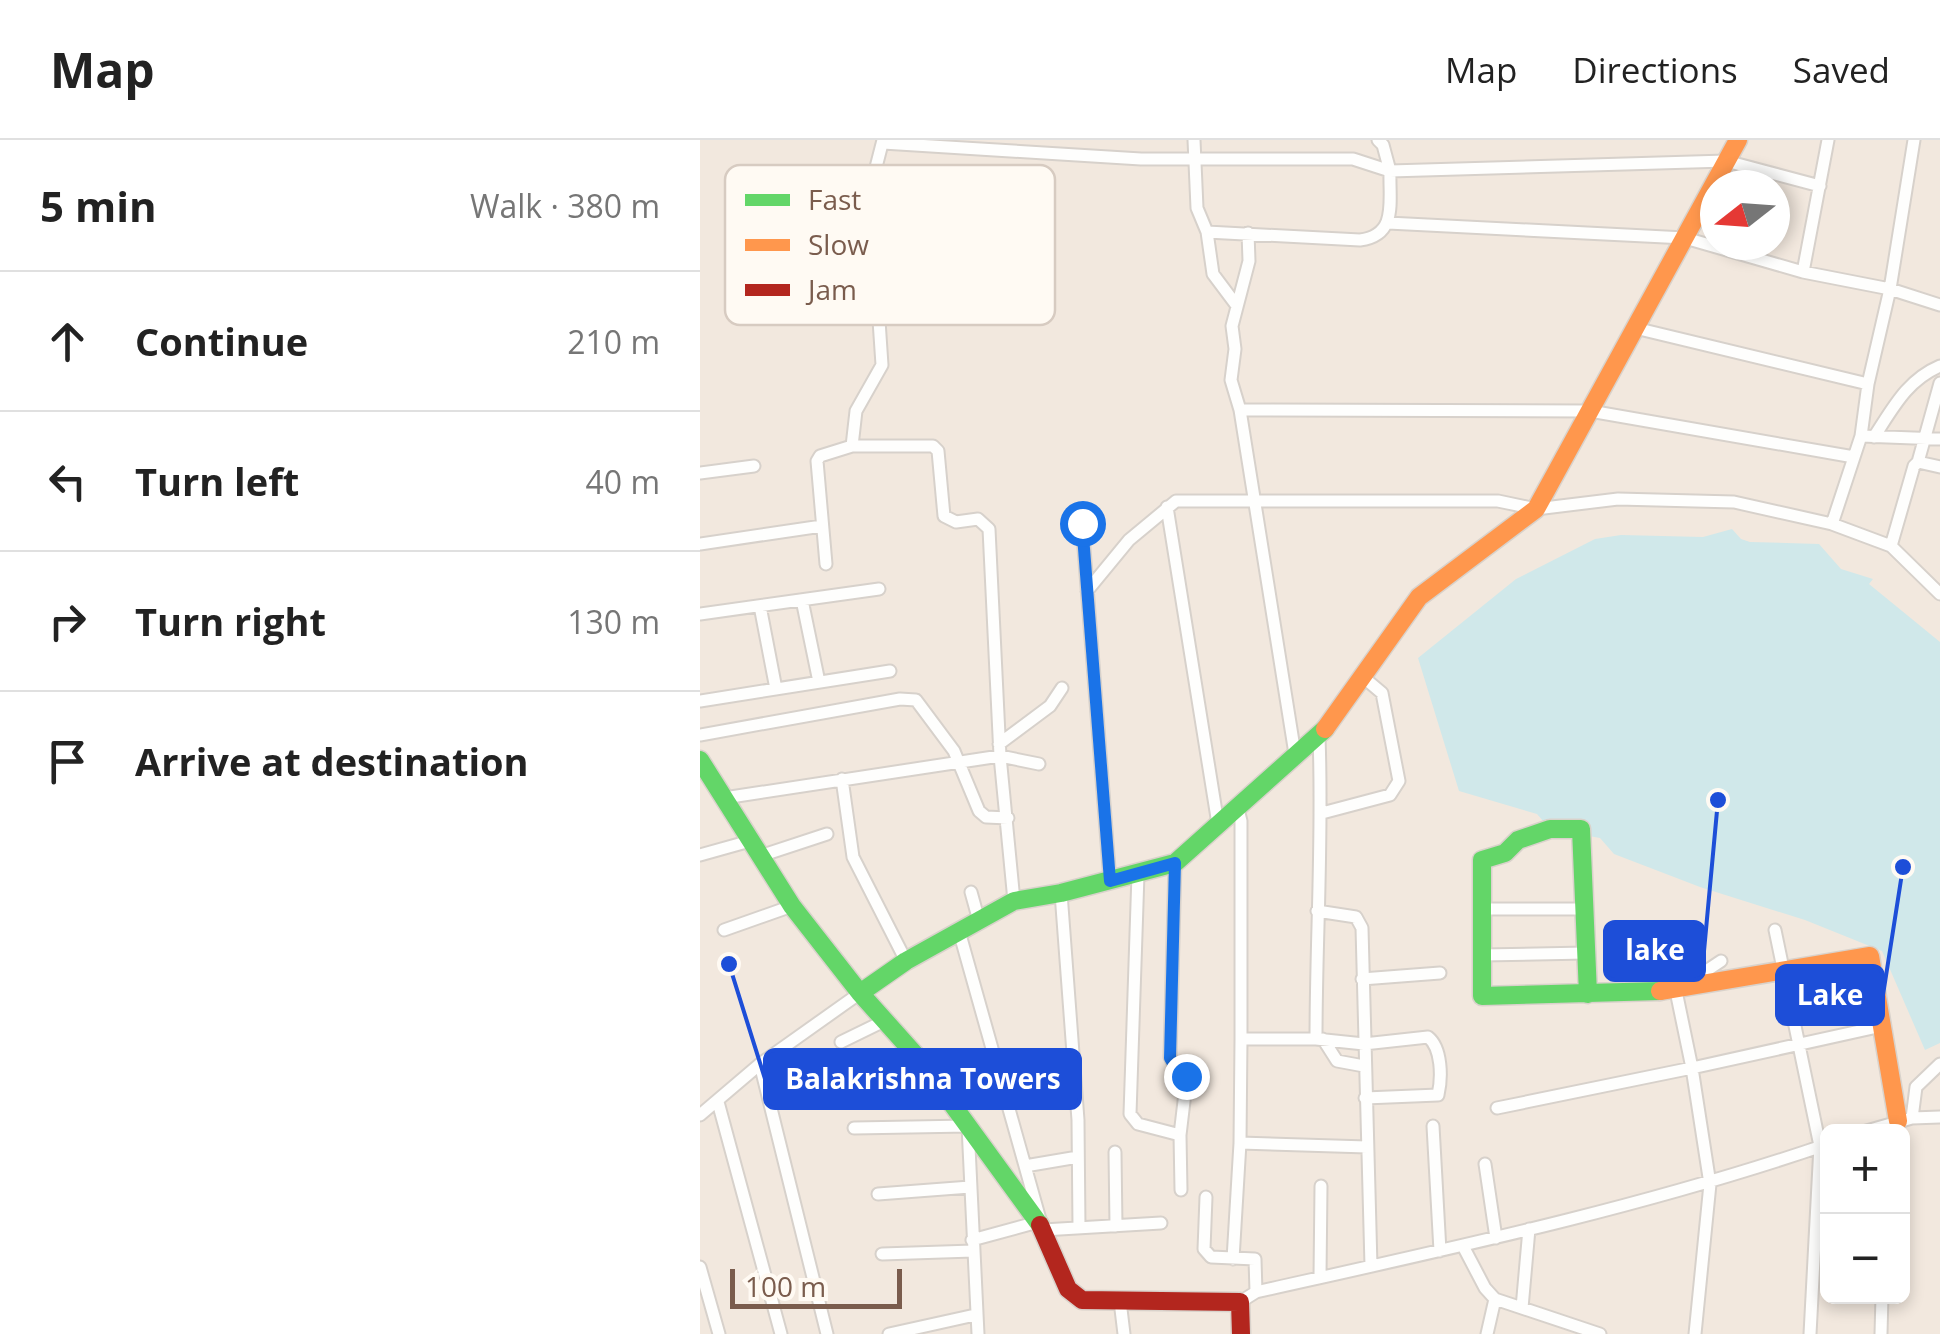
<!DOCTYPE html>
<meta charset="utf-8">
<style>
:root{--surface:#fff;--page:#f2f2f2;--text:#222;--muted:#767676;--line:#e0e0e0}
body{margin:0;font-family:"Open Sans",sans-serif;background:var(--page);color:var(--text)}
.controls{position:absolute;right:30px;bottom:30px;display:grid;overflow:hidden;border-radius:15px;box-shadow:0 5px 15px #0003}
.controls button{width:90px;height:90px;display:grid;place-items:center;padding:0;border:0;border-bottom:2px solid var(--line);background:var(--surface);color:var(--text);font:50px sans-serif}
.compass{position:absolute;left:1000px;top:30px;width:90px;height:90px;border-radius:50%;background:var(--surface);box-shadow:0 5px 15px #0003;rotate:253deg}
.scale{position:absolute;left:30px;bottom:25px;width:172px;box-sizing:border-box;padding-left:10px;border:5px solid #7a5c4d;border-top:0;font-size:28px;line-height:35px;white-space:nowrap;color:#7a5c4d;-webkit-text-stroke:8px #fffaf3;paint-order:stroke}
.stop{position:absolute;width:30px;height:30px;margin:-22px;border:8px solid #1a73e8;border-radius:50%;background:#fff}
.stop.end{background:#1a73e8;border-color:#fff;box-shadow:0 2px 10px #0008}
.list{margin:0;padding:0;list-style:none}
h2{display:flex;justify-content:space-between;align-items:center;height:130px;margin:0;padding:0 40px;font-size:42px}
h2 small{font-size:32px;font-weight:400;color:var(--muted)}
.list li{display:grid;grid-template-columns:65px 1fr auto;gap:30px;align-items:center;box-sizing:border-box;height:140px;padding:0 40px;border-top:2px solid var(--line)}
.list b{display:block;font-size:38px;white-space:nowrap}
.list em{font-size:32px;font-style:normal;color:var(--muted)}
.icon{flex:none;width:55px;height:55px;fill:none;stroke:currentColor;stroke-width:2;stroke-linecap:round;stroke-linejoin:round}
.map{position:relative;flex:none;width:1240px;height:1194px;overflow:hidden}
header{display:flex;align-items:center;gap:60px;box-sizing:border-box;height:140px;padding:0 50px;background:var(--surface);border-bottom:2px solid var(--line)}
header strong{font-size:48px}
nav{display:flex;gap:55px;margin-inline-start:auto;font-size:35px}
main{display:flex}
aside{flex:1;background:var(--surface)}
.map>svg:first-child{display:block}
.residential{fill:#f2e8de;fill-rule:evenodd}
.water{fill:#d0e8ea}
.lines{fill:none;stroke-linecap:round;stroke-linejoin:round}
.street-casing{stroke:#d7d1cb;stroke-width:15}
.fast-casing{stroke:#d9d2cb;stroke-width:21}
.slow-casing{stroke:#d9d2cb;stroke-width:21}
.jam-casing{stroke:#d9d2cb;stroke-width:21}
.street{stroke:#fefefd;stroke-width:11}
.fast{stroke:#63d668;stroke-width:18}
.slow{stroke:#ff974d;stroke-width:18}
.jam{stroke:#b3261e;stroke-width:18}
.route{stroke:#1a73e8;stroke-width:12}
.key{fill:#fffaf3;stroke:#d7cbc1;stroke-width:2.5}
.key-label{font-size:28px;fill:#7a5c4d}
.leader{fill:none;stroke:#1d4ed8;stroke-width:4}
.callout-dot{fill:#1d4ed8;stroke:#fffaf3;stroke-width:4}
.callout{fill:#1d4ed8;stroke:#1d4ed8;stroke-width:4}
.callout-label{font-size:28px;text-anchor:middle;font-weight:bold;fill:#fff}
</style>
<header>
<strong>Map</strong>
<nav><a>Map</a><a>Directions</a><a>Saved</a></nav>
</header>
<main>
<aside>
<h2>5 min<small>Walk · 380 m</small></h2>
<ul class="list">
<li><svg class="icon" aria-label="ahead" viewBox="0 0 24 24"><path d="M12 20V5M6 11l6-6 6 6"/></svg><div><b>Continue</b></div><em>210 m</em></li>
<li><svg class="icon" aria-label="left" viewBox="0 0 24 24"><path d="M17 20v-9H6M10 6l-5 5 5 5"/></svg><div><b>Turn left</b></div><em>40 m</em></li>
<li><svg class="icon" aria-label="right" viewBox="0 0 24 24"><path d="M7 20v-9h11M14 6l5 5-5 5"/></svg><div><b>Turn right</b></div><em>130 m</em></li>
<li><svg class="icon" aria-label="arrive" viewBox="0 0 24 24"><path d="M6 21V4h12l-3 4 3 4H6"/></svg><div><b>Arrive at destination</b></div></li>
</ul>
</aside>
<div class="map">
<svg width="1240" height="1194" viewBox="0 0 1240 1194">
<rect width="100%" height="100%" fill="#f9f5f0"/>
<!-- residential -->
<path class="residential" d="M0,0h1240v1194h-1240zM1015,45h60v60h-60zM1128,992h74v164h-74z"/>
<!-- water -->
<path class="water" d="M1032,389l9,10 9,3 69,2 22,25 32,10 -4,5 71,58v401l-15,7 -43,-99 -77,-31 -105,-33 -86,-33 -14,-16 -50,-9 -13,-15 -78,-23 -41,-133 98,-79 79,-40 26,-4 82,2z"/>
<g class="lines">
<defs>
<path id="street" d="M494,0l3,68 10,24 6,42 24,32
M1214,0l-24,149 50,16
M183,3l258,16h212l37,12 -7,-26 -5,-5
M688,83l297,15 118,34 87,17 -22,95
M507,92l153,8c38,-5 29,-38 30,-69l336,-10 94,25
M1103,132l25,-132
M935,188l233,56 -7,52 79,3
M540,270l-9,-30 4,-31 -3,-23 17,-65 -1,-28
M1174,297c19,-29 33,-57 66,-71
M152,306l4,-35 26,-46 -10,-149 2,-41 9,-35
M1218,322l22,-79
M0,333l54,-7
M467,367l51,317
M382,383l28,358
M1132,384l29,-88
M0,404l122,-18
M1191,406l23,-80 4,-4 22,5
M126,424l-9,-103 3,-5 32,-10h81l5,5 6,65 12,6 22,-3 11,10 11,227 14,145
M387,451l42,-51 47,-39h322l38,8 82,-10 116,3 98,22 59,22 49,48
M102,460l17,82
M60,466l16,83
M0,474l179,-25
M0,561l190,-30
M0,595l200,-36 16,1 38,51 25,60 7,6 22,1
M299,604l51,-38 12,-18
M595,614l-55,-344 350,1 264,46
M142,639l11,78 53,104
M24,658l276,-42 39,8
M537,665l4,16v218h75c0,-101 7,-201 3,-302
M622,673l68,-18 9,-14 -17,-88 -19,-16
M0,715l50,-14
M60,716l67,-22
M475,723l-5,194 4,8 9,2 4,9 -7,59 1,55
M438,734l-8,240 8,10 42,11
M271,752l8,29
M361,753l17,227 1,108
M782,769h103
M617,771l39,6 6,11 9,338
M24,790l68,-24
M1075,790l45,216 -10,188
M259,791l84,299 118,-7
M782,815l104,-2
M1021,821l-45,30 16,77 190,-42
M662,839l78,-6
M616,899l48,5 64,-7c14,11 14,41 10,58l-73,3
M623,899l14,22 27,5
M141,902l45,-22
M60,924l67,270
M147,951l73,-31
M18,962l63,232
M797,968l195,-40 18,116 -15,150
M0,975l60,-51 100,-71
M1212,978l4,-31 24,-23
M733,986l7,125
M154,988l114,-2 10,208
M1163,992l49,-14 28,-1
M540,1003l127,4
M415,1012l1,74
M785,1024l11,74
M325,1026l53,-9
M178,1054l92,-7
M506,1057l-2,52 7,8 44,2 1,33
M272,1100l66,-18
M763,1106l22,42 10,11 105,35
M182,1114l91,-3
M533,1119l7,-116 1,-104
M0,1127l19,67
M620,1137l1,-91
M420,1161l4,33
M540,1162l16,-10c192,-43 385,-84 572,-148
M822,1168l7,-79
M189,1194l86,-19
M787,1194l8,-35
M1181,1194l1,-38"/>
<path id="fast" d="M0,620l92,146 68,87 60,67 120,165
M160,853l46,-32 108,-60 47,-8 114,-30 150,-134
M888,854l-7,-165h-31l-32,11 -13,13 -23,7v136l178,-5"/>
<path id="slow" d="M625,589l94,-132 117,-88 202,-369
M960,851l210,-35 28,165"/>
<path id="jam" d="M340,1085l28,64 14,11 158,2 1,32"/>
</defs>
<!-- street casing -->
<use href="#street" class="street-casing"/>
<!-- fast casing -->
<use href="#fast" class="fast-casing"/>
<!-- slow casing -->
<use href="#slow" class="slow-casing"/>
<!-- jam casing -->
<use href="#jam" class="jam-casing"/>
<!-- street -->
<use href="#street" class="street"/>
<!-- fast -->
<use href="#fast" class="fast"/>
<!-- slow -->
<use href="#slow" class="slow"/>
<!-- jam -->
<use href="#jam" class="jam"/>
</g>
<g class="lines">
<!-- route -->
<path class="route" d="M382,383l28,358 65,-18 -5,195 4,7 9,1 3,10"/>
</g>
<!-- legend -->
<rect x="25" y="25" width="330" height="160" rx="15" class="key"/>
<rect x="45" y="54" width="45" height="12" fill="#63d668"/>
<rect x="45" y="99" width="45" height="12" fill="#ff974d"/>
<rect x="45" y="144" width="45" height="12" fill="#b3261e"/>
<g class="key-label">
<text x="108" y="70">Fast</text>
<text x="108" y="115">Slow</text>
<text x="108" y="160">Jam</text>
</g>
<!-- callouts -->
<path class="leader" d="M1018 660L1004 811M1203 727L1183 855M29 824L65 939"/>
<g class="callout-dot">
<circle cx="1018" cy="660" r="10"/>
<circle cx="1203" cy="727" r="10"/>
<circle cx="29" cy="824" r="10"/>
</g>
<g class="callout">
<rect x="905" y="782" width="99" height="58" rx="10"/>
<rect x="1077" y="826" width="106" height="58" rx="10"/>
<rect x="65" y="910" width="315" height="58" rx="10"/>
</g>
<g class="callout-label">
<text x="955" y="820">lake</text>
<text x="1130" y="865">Lake</text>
<text x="223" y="949">Balakrishna Towers</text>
</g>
</svg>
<div class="controls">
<button>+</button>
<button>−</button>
</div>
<svg class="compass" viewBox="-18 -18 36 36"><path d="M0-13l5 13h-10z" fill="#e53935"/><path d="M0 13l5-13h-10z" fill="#767676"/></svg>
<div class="scale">100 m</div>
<div class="stop" style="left:382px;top:383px"></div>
<div class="stop end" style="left:486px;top:936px"></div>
</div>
</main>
